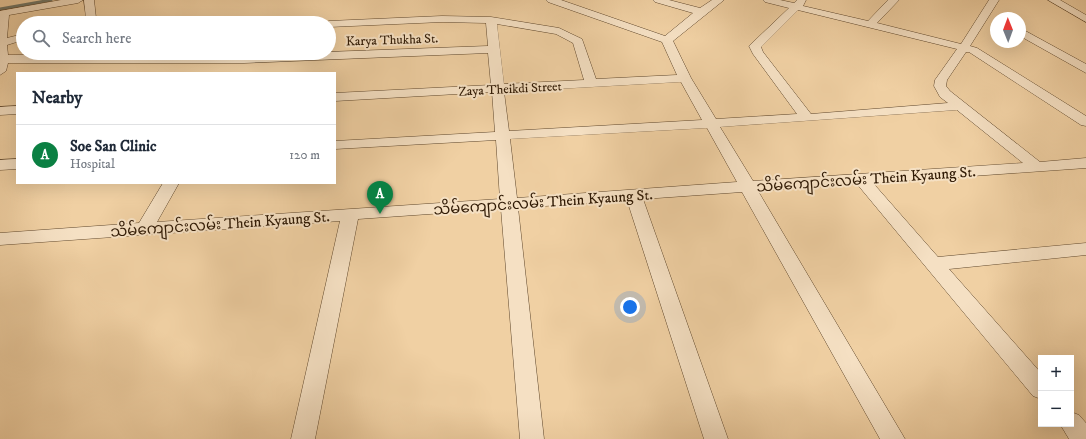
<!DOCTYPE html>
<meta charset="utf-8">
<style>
:root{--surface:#fff;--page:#f6f6f7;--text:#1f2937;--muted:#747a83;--line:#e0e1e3;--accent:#0b8043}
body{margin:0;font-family:"IM FELL DW Pica","Noto Sans Myanmar",serif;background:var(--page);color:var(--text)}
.controls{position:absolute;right:12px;bottom:12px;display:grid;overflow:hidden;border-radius:0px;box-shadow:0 4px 16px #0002}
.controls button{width:36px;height:36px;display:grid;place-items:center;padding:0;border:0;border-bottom:1px solid var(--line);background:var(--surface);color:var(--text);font:20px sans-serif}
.compass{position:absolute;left:990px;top:12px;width:36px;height:36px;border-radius:50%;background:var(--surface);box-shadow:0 4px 16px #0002;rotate:359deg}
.you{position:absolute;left:630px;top:307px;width:14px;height:14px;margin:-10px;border:3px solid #fff;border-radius:50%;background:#1a73e8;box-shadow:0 0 0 6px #1a73e833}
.badge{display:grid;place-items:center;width:26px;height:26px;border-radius:50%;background:var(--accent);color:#fff;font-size:13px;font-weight:700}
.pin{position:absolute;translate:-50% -33px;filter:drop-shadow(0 1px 2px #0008)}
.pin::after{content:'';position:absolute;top:21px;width:14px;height:12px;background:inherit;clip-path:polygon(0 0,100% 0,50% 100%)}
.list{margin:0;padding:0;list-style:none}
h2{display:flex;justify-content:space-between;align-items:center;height:52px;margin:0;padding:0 16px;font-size:17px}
h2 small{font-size:13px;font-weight:400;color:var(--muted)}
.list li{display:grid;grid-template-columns:26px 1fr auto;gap:12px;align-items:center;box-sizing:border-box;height:60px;padding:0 16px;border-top:1px solid var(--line)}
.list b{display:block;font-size:15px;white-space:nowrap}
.list p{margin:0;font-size:13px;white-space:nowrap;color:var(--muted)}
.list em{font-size:13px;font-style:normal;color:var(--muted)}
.icon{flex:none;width:22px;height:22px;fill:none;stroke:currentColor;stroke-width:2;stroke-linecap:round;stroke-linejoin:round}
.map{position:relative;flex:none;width:1086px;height:439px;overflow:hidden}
.search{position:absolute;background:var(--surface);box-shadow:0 4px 16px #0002;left:16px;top:16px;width:320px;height:44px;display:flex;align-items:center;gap:10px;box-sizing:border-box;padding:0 14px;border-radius:22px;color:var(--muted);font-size:15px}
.panel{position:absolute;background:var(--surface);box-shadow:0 4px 16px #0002;left:16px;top:72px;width:320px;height:112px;border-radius:0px}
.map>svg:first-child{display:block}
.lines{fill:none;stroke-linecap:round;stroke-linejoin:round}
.stream{stroke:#707769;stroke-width:3}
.street-casing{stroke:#5f472c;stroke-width:1}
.street{fill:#f5e0c3;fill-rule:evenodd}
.labels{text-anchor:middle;stroke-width:4;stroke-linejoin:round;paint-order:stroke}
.far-street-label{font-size:13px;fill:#2f1904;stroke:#f5e0c3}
.street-label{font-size:15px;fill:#2f1904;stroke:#f5e0c3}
</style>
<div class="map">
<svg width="1086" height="439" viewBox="0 0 1086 439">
<rect width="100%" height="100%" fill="#f0d0a3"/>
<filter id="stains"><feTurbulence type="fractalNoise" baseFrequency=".005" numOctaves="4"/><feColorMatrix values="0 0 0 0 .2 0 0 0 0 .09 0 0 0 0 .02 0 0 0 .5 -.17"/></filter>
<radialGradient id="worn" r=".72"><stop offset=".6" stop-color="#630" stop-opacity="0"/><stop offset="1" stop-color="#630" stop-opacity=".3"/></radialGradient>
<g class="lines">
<!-- stream -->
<path class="stream" d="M0,9l51,-9"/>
<defs>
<path id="street" d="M61,0h22l-5,3 -69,12 -2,23 16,-4v6l-16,5 1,10h236l244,-9 -2,-23 -44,-1 -113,5v-4h-5l5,-2 113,-5 49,1 68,11 23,11 14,40 81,-4 -15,-33 -114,-40 -2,-2h15l104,36 28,-23 -38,-11 -2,-2h16l31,8 12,-8h12l-51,41 18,37 25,41 81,-5 -44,-60 -4,-8 40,-38 -24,-6 -2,-2h17l14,3 3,-3h9l-3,6 65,15 20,-21h11l-22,23 84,21 28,-44h10l-29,46 7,2 109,68v10l-5,-1 -112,-73h-3l-19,28 -1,6 4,5 90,71 46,-4v10l-213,15 65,74 148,-14v12l-137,14 92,104v26l-8,-3 -176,-212 -99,7 147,248h-25l-138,-247 -99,7 85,240h-24l-77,-239 -109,8 26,231h-24l-19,-230 -143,10 -43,220h-24l49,-218 -340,24v-12l139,-10 24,-40h16l-22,39 343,-23 -4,-59 -161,9v-8l160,-9 -3,-40 -157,9v-8l156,-8 -3,-32 -244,10h-236l-2,8 -6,4v-64zM798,10l159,39 -22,31 -1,6 6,11 8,6 -137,11 -48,-62 -2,-5zM497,24l59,10 17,9 11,37 -80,4zM681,82l21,38 -193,11 -5,-39zM957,110l66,53 -270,18 -33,-54zM707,128l30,54 -220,16 -7,-59z
M84,0h10l2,18 45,2 5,3h-70l1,-2 9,-2z
M1048,0h12l26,15v7z
M1020,28l66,36v9l-66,-37z
M17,106v8l-17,1v-8z
M17,159v10l-17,1v-10z
M1071,412l8,3 7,8v16h-17l-9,-15h11z"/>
</defs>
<!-- street casing -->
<use href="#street" class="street-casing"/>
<!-- street -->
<use href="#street" class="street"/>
</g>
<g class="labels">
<!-- far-street labels -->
<g class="far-street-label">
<text transform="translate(392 39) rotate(-2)" y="5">Karya Thukha St.</text>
<text transform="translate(510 88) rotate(-3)" y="5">Zaya Theikdi Street</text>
</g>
<!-- street labels -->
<g class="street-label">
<text transform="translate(866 179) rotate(-4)" y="5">သိမ်ကျောင်းလမ်း Thein Kyaung St.</text>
<text transform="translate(543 202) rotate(-4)" y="5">သိမ်ကျောင်းလမ်း Thein Kyaung St.</text>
<text transform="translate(220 224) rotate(-4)" y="5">သိမ်ကျောင်းလမ်း Thein Kyaung St.</text>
</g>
</g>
<rect width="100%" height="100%" filter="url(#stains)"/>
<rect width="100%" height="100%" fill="url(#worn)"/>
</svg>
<div class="controls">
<button>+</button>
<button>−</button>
</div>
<svg class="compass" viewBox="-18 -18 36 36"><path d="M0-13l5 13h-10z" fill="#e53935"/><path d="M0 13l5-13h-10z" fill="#747a83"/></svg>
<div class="you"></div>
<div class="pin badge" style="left:380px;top:214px">A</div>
<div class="search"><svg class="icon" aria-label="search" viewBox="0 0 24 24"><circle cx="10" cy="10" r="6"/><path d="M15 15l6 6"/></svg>Search here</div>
<section class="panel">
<h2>Nearby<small></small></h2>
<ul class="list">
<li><span class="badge">A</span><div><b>Soe San Clinic</b><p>Hospital</p></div><em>120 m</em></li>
</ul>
</section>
</div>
